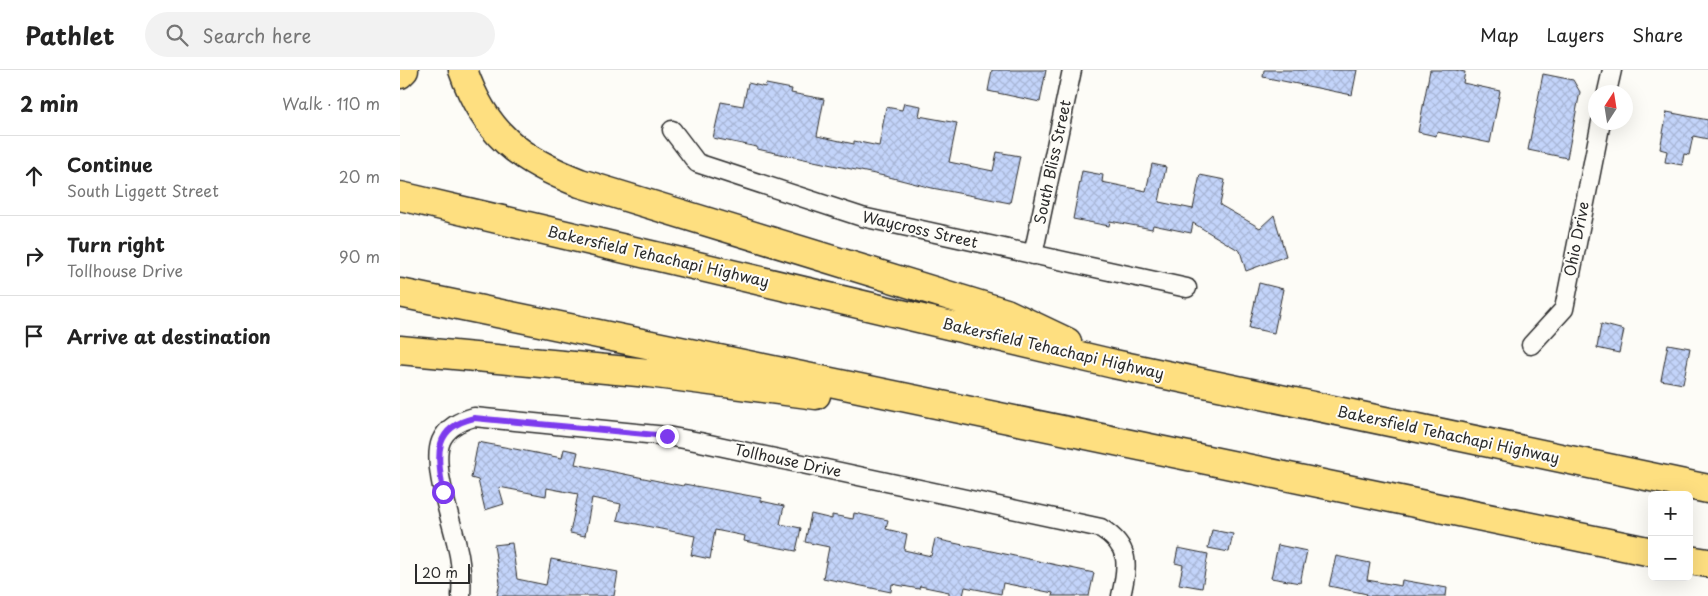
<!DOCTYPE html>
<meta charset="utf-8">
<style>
:root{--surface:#fff;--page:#f2f2f2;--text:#222;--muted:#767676;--line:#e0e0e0}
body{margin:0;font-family:"Playpen Sans",sans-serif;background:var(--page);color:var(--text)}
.controls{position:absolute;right:15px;bottom:15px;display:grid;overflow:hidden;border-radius:8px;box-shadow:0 5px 20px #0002}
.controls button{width:45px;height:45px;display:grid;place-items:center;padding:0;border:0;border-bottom:1px solid var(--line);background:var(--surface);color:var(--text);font:25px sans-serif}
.compass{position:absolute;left:1188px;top:15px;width:45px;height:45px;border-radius:50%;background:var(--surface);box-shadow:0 5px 20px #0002;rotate:12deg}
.scale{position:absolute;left:15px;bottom:12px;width:55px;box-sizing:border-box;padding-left:5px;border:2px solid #2b2b2b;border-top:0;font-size:14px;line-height:18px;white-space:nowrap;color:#2b2b2b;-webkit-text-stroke:4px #fdfcf7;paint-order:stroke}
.stop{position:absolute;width:15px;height:15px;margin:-11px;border:4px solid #7c3aed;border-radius:50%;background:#fff}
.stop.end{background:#7c3aed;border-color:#fff;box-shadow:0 1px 5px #0008}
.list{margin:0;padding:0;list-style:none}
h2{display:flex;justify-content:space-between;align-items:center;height:65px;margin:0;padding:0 20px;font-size:21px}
h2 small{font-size:16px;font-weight:400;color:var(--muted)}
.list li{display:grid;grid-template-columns:32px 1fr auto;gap:15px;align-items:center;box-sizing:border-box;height:80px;padding:0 20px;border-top:1px solid var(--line)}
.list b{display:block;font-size:19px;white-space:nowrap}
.list p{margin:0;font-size:16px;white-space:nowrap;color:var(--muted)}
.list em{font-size:16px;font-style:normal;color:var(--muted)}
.icon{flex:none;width:28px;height:28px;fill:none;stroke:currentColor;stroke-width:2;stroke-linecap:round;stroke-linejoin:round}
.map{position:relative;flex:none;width:1308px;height:526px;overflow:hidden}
header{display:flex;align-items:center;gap:30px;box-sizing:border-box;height:70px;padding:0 25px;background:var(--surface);border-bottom:1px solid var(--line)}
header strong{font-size:24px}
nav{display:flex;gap:28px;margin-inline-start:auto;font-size:18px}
.search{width:350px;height:45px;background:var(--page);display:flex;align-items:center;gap:12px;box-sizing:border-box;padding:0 18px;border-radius:28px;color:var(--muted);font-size:19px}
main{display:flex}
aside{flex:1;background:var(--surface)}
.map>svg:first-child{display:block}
.building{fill:url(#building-cross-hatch);stroke:#2b2b2b}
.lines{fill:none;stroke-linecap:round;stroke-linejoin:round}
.street-casing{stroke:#2b2b2b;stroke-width:21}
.highway-casing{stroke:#2b2b2b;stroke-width:31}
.street{stroke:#fdfcf7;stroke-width:18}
.highway{stroke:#fedf80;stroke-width:28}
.route{stroke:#7c3aed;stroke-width:6}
.labels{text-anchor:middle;stroke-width:4;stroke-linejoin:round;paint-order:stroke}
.street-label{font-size:15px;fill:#2b2b2b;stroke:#fdfcf7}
</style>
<header>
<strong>Pathlet</strong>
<div class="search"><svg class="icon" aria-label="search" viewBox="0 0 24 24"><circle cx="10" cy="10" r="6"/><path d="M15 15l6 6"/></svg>Search here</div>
<nav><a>Map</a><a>Layers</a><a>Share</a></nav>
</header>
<main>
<aside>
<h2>2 min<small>Walk · 110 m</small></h2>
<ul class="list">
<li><svg class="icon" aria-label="ahead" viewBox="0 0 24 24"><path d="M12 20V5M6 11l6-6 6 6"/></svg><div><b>Continue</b><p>South Liggett Street</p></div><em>20 m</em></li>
<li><svg class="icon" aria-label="right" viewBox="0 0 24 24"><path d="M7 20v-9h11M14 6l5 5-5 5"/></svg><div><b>Turn right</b><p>Tollhouse Drive</p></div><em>90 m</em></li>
<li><svg class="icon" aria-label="arrive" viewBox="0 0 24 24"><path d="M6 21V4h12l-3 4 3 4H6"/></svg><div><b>Arrive at destination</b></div></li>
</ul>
</aside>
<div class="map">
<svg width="1308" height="526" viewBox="0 0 1308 526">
<defs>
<pattern id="building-cross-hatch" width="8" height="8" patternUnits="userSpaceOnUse" patternTransform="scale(1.25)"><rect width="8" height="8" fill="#c3d4fa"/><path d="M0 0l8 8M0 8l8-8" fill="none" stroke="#a8b6d6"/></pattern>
</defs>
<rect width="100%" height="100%" fill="#fdfcf7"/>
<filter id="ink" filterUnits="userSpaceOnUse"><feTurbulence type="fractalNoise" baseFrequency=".02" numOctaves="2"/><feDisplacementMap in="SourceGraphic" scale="10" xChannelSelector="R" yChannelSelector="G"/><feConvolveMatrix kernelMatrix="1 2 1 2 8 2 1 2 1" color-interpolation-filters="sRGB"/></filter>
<g filter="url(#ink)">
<!-- building -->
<path class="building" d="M592,0h54l-6,32 -52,-11z
M864,0h93l-5,25 -89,-18z
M1030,0h25l10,2 -2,11 37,8 -10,52 -53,-11 -1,4 -18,-4z
M1143,4l30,6 7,12 -13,66 -39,-8z
M348,13l17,4 1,-3 26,5 -1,4 33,6 -7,37 37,8v-3l25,5 7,-39 16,3 2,-7 17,3 -2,10 38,7 -8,39 44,9 4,-19 23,4 -10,47 -78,-15 -43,-11 -132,-28v-2l-44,-9 8,-36 22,4z
M1267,42l41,8v19l-15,-3 -4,19 -5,-1 -2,11 -17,-3 2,-11 -7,-2z
M752,94l14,3 -7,35 34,7 7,-34 25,5 -5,25 40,23 14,-13 12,41 -40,15 -6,-20 -47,-28 -2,10 -38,-8 -1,4 -42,-8 -1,5 -36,-7 9,-48 21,4 -1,7 44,9z
M859,213l24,6 -9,44 -25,-5z
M1201,254l23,6 -5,23 -22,-5z
M1268,274l22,4 -7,36 -22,-4z
M78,372l84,16 2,-9 14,3 -3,12 108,22 1,-2 78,14 -1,3 23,5 -4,18 21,4 -5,23 -52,-10 1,-5 -30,-6 -5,29 -19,-4 4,-19 -78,-16 4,-16 -29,-6 -7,38 -15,-3 8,-39 -31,-6 -1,8 -47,-9 5,17 -19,6 -7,-30 -7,-2z
M454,443l34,7 -2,9 21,5 -3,16 27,6 4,-17 159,34 -5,23h-37l1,-3 -50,-10 -2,11 -36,-7 -2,9h-14v-4l-29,-6 -1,3 -27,-5 -1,8 -68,-14 6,-31 -24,-5 6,-28 21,5v-4l21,4z
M812,460l21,4 -4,18 -21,-4z
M112,473l5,36 29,6 5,-26 67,13 -4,24h-117l3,-13 -6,-38z
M878,475l29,6 -7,32 -29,-5z
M778,478l30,6 -6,34 -23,-4 4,-19 -8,-2z
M936,486l34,7 -3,17 34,6 1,-6 45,8 -1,8h-80l1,-2 -38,-8z"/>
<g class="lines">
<defs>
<path id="street" d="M1207,22l5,-22
M272,60l25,33 165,54 325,71
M633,185l39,-185
M1131,275l33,-36 37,-187
M61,526c1,-16 0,-34 -4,-50 -5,-25 -26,-81 -16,-105 6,-14 19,-20 33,-24l193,19 33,6 401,86c30,19 27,37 20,68"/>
<path id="highway" d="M63,0c22,64 56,89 117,113l426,130 61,29
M0,4l4,-4
M0,126l714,168 594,125
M0,223l1252,259
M0,280l249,23 167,22
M1289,490l19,3"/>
</defs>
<!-- street casing -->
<use href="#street" class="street-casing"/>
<!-- highway casing -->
<use href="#highway" class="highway-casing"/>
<!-- street -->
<use href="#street" class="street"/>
<!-- highway -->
<use href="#highway" class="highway"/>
</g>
</g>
<g class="lines" filter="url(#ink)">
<!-- route -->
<path class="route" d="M43,422c-5,-35 -12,-64 31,-74l193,18"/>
</g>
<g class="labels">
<!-- street labels -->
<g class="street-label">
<text transform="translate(653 92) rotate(-78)" y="5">South Bliss Street</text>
<text transform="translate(520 160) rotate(13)" y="5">Waycross Street</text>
<text transform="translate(1177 169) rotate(-79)" y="5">Ohio Drive</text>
<text transform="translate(258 187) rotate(13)" y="5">Bakersfield Tehachapi Highway</text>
<text transform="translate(653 279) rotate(13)" y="5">Bakersfield Tehachapi Highway</text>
<text transform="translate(1048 365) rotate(12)" y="5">Bakersfield Tehachapi Highway</text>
<text transform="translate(388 391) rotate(12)" y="5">Tollhouse Drive</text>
</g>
</g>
</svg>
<div class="controls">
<button>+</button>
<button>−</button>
</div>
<svg class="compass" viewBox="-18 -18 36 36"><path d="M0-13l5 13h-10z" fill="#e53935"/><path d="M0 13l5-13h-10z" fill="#767676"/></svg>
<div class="scale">20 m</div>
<div class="stop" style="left:43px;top:422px"></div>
<div class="stop end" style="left:267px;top:366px"></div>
</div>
</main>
